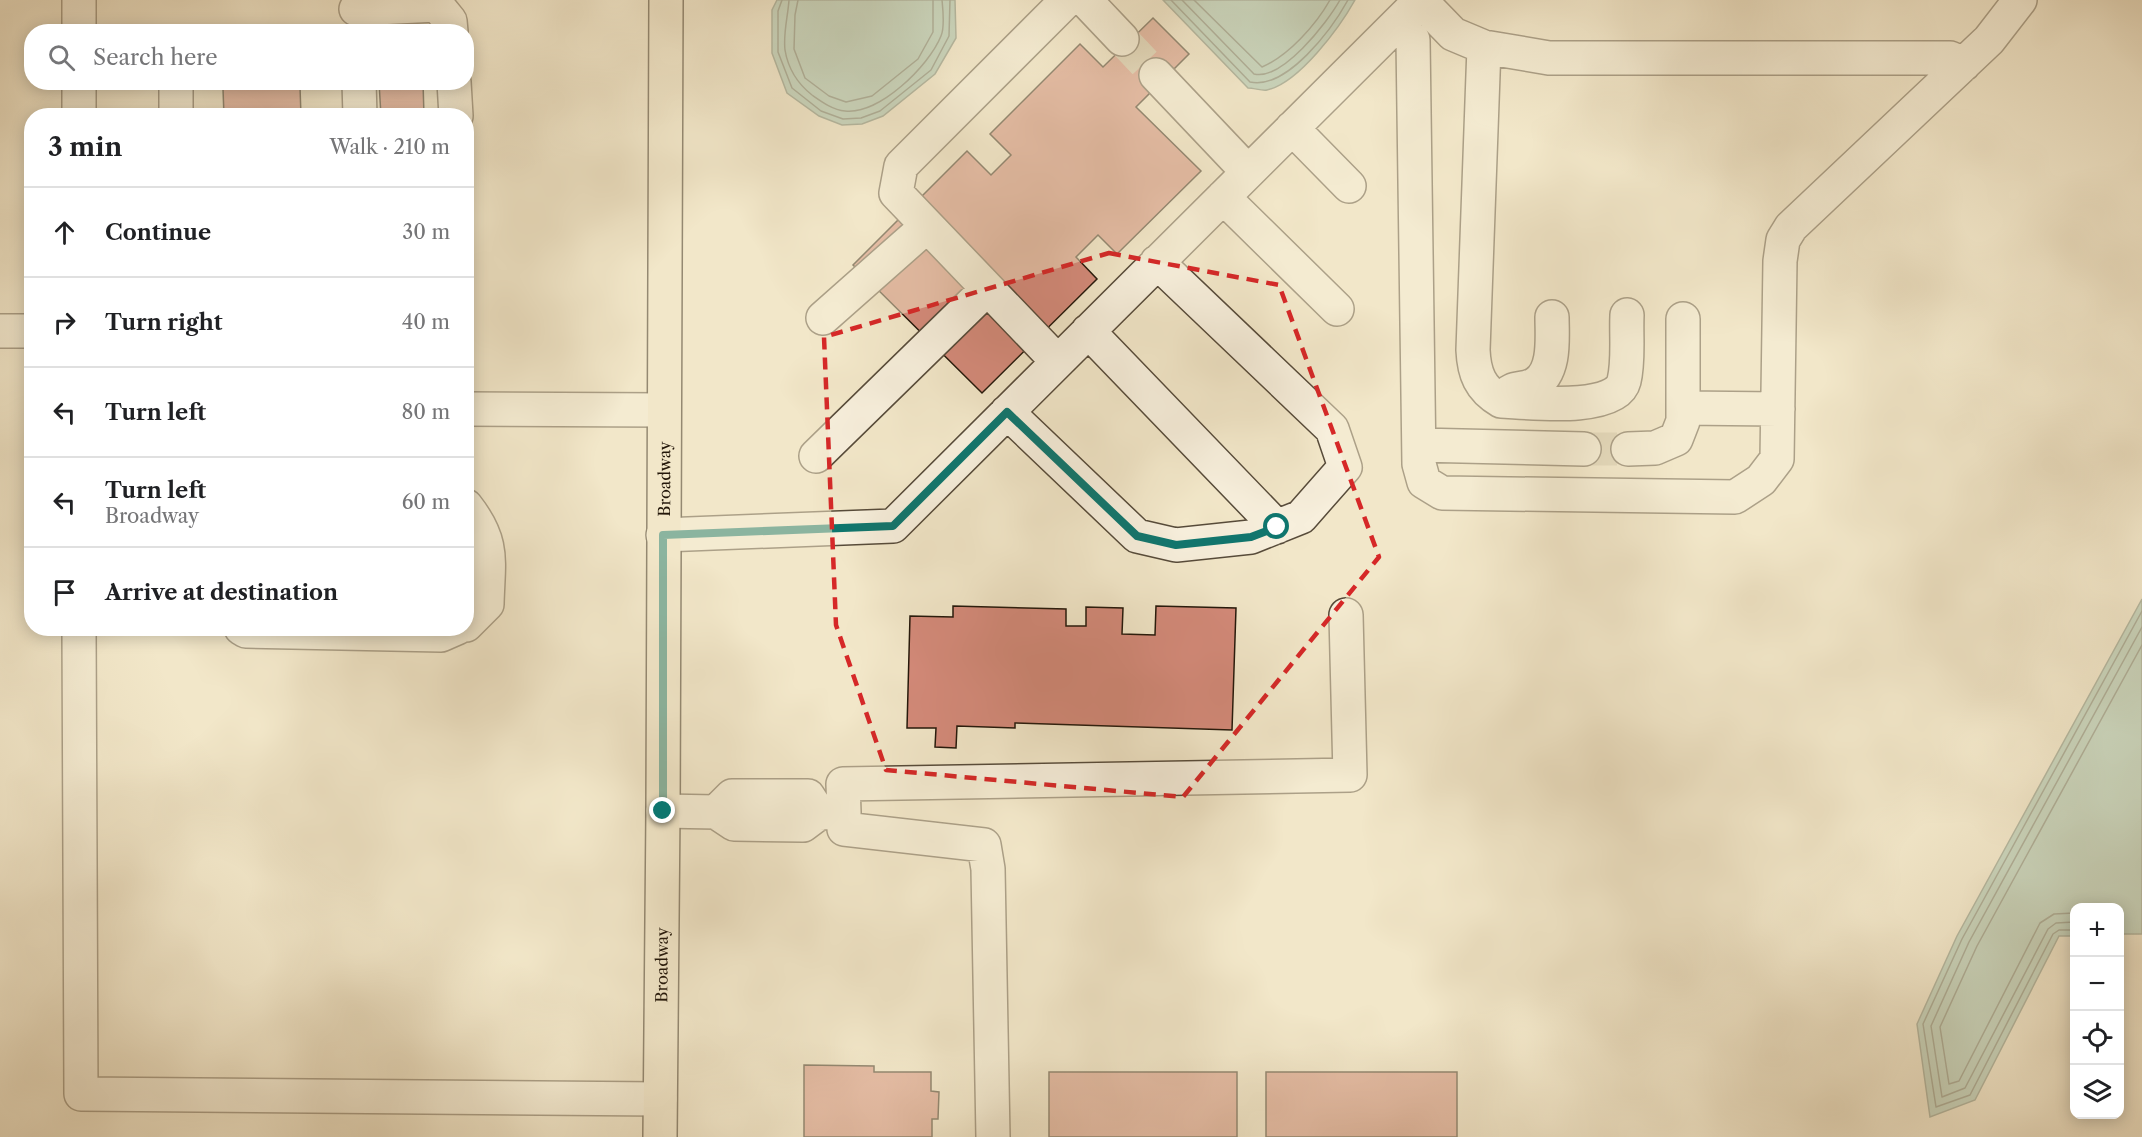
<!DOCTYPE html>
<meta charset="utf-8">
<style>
:root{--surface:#fff;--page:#f6f6f6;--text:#202124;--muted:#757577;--line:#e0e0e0}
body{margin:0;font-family:"Libre Caslon Text",serif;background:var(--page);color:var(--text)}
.controls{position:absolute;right:18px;bottom:18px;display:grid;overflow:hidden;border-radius:12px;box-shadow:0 3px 15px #0003}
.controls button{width:54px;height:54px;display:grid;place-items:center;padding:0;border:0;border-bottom:2px solid var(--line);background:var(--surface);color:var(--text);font:30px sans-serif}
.stop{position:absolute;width:18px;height:18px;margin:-14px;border:4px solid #0f766e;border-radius:50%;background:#fff}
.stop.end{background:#0f766e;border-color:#fff;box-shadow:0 2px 6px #0008}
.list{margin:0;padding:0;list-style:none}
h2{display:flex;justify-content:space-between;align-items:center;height:78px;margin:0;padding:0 24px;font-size:26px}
h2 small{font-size:20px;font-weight:400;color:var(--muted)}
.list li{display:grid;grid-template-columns:39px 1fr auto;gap:18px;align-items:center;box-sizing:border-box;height:90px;padding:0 24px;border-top:2px solid var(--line)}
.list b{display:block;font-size:22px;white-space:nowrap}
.list p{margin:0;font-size:20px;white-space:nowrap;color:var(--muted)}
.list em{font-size:20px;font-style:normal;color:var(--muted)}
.icon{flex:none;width:33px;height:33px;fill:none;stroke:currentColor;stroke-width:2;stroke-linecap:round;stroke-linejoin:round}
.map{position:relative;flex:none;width:2142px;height:1137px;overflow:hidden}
.search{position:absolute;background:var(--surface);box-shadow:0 3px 15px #0003;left:24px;top:24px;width:450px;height:66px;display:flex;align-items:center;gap:15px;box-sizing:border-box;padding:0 21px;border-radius:24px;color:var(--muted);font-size:22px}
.panel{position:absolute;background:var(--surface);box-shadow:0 3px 15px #0003;left:24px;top:108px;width:450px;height:528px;border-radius:24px}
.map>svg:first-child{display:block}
.water{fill:#9cc1b0;stroke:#6c7d6e;stroke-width:1.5}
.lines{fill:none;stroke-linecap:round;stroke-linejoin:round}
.shore{stroke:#606c5d;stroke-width:1.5}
.building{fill:#d48a7a;stroke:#23170a;stroke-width:1.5}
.minor-tunnel{stroke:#d3c8ac;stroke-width:33;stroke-dasharray:33 16;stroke-linecap:butt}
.minor-casing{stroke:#574b3a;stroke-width:36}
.major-casing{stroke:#23170a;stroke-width:36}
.minor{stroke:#f7efdc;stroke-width:33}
.major{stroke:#f2e7c9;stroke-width:33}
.route{stroke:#0f766e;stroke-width:8}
.marked{fill:none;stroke:#d62828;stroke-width:4.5;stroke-dasharray:12 8;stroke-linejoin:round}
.labels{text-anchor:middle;stroke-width:4.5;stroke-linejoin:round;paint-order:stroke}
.street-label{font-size:16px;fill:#23170a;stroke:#f7efdc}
</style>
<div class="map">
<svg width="2142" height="1137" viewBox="0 0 2142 1137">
<rect width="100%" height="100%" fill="#f2e7c9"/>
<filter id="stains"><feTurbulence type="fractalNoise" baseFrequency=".00333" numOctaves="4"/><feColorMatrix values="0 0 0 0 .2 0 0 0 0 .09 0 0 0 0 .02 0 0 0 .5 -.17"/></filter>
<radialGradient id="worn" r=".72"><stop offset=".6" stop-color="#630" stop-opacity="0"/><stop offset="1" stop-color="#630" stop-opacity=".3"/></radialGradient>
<!-- water -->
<path class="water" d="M777,0h178l1,38 -21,36 -52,42 -21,8 -20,1 -23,-9 -32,-23 -15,-40v-43z
M1163,0h192c-15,27 -56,83 -88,90 -5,1 -13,-2 -19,-2z
M2142,599v335h-22v-26h-46v28h-15l-84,164 -45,17 -13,-93 40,-88z"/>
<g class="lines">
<!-- shore -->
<path class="shore" d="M782,0l-4,11v41l14,36 29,23 22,8 18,-1 19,-7 51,-41 18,-34 1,-36
M789,0c-1,16 -6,33 -4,50 3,18 13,34 27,45 10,7 21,15 33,16 34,4 84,-45 96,-75 4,-9 2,-26 1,-36
M798,0l-3,15 -1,34 11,29 24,18 17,6 26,-6 46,-37 15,-27v-32
M1171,0l79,82c37,8 82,-53 98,-82
M1182,0l72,74c28,7 73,-51 86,-74
M1194,0l68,67c26,-11 54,-42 68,-67
M2074,913l-20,1 -14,9 -81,158 -10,3 -9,-57 37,-81 165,-301
M2074,922l-18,1 -8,6 -83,159 -23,9 -11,-71 38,-84 173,-315
M2074,930h-15l-6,4 -83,161 -34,12 -13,-83 39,-85 180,-328"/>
</g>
<!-- building -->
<path class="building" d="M1153,18l36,36 -53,53 65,64 -84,83 -19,-19 -22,22 21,22 -115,114 -129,-128 114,-114 24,24 20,-20 -21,-21 90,-90 23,23z
M379,82h44l1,34h-43z
M300,87l1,29h-77l-1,-27z
M953,606l113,3v17h20v-19l37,1 -1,26 33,1 1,-29 80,2 -4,122 -217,-7v5l-58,-2 -1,22 -21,-1 1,-19h-29l3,-112 43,1z
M804,1065l70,1v6h57v19l8,1 -1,27h-6v18h-128z
M1049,1072h188v65h-188z
M1266,1072h191v65h-191z"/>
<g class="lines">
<!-- minor-tunnel -->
<path class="minor-tunnel" d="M1122,39l34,36
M1584,449h44"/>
<defs>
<path id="minor" d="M1085,0l37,39
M1420,0l33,34 31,13 65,11h401l14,6
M356,9l81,-4 13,16 1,11
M1397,26l16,14 6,424 5,18 18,11 293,4 26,-17 16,-21 3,-198 3,-21 8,-13 198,-187 31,-40
M79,32v-32
M1484,47l-11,303c1,23 7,39 28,51 25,1 115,12 123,-20 5,-20 2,-45 3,-66
M1156,75l92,97
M176,82v34
M359,82l1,34
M454,82l2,34
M79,116v-34
M1292,128l57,58
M1223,197l114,112
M823,318l104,-92
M0,331h32
M1088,331l189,196
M1057,361l-161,-168 5,-27 166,-166
M1502,399c12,-15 19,-7 33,-15 21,-12 17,-47 17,-67
M1683,408l95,1
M466,409l197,1
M1007,412l130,124 39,9 75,-8 50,-20 44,-50 -13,-38 -175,-167
M1419,445l165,4
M1628,449l27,-1 21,-9 7,-18v-102
M816,456l171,-167
M466,506c29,37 22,55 21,98l-21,21
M663,535l230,-9 528,-526
M79,628l2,466 579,5
M241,628l5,3 195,4 16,-7
M663,811l53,1 18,12 69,1 16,-12 25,-1 -1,-28 507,-9 -4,-160
M716,812l16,-16h76l11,17
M844,812v17l140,16 4,24 5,268"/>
<g id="major">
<path id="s1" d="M660,1137l3,-326 3,-811"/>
</g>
</defs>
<!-- minor casing -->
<use href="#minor" class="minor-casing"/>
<!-- major casing -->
<use href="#major" class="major-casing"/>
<!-- minor -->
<use href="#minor" class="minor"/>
<!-- major -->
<use href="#major" class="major"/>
</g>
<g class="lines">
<!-- route -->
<path class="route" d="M663,811v-276l230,-9 114,-114 130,124 39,9 75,-8 26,-10"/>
</g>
<!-- marked area -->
<path d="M0 0H2142V1137H0ZM1109,253l170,32 100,272 -196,240 -297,-27 -50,-145 -12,-288z" fill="#f2e7c9" fill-opacity=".55" fill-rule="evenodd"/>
<path class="marked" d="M1109,253l170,32 100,272 -196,240 -297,-27 -50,-145 -12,-288z"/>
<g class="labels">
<!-- street labels -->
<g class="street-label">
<text dy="6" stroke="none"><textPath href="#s1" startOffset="658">Broadway</textPath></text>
<text dy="6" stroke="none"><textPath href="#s1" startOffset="172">Broadway</textPath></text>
</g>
</g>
<rect width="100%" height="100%" filter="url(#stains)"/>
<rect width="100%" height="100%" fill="url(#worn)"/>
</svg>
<div class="controls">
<button>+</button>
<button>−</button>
<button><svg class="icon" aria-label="locate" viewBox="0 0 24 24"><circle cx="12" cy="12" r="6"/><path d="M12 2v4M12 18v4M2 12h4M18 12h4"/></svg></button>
<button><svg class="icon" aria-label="layers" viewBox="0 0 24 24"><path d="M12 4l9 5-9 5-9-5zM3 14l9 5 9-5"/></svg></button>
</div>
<div class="stop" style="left:1277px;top:527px"></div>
<div class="stop end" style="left:663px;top:811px"></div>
<div class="search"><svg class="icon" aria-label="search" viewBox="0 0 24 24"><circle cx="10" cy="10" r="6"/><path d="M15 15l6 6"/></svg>Search here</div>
<section class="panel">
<h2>3 min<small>Walk · 210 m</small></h2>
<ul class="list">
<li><svg class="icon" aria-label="ahead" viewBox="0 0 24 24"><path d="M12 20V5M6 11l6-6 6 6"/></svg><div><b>Continue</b></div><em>30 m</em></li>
<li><svg class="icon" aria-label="right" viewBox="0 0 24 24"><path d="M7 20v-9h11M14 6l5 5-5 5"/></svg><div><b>Turn right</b></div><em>40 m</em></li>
<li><svg class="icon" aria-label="left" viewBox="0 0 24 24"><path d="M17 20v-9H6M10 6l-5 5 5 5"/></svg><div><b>Turn left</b></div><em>80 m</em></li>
<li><svg class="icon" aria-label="left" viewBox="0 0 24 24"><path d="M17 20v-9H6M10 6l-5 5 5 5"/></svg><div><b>Turn left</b><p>Broadway</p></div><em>60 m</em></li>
<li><svg class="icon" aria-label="arrive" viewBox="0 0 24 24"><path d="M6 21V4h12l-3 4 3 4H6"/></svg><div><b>Arrive at destination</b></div></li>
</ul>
</section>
</div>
